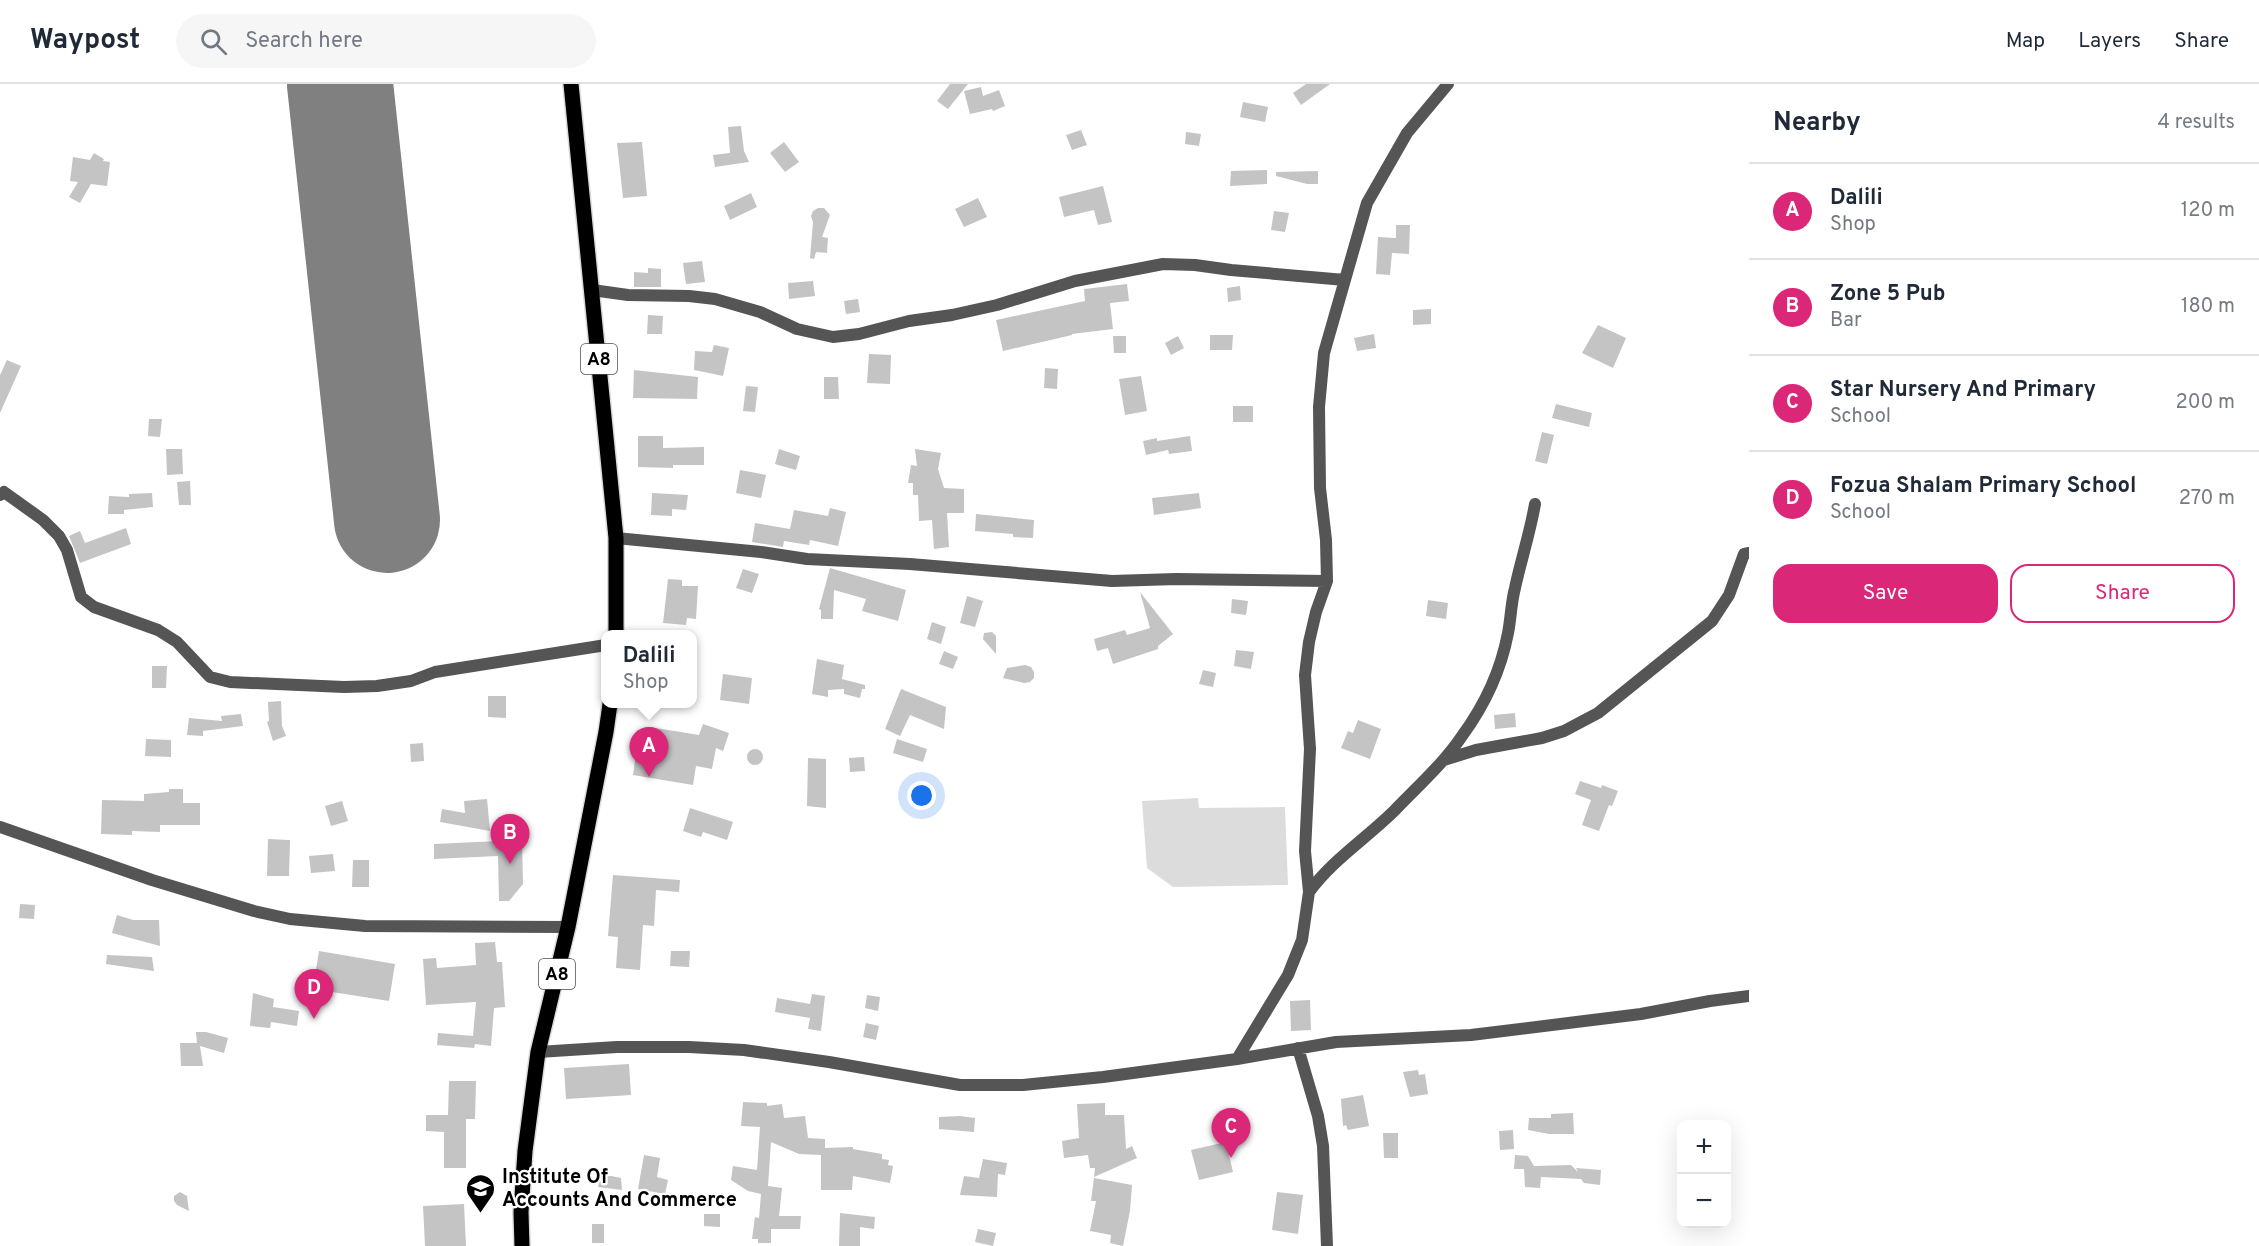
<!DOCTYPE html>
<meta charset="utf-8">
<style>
:root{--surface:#fff;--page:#f6f6f7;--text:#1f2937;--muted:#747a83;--line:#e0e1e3;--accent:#db2777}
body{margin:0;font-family:Overpass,sans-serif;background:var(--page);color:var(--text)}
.controls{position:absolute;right:18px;bottom:18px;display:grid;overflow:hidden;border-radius:12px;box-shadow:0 6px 24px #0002}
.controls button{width:54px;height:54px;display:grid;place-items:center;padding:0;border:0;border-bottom:2px solid var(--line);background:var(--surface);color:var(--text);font:30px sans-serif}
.you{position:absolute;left:922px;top:712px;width:21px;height:21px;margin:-15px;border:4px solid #fff;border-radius:50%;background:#1a73e8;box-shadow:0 0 0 9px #1a73e833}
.badge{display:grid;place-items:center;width:39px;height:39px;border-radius:50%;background:var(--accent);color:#fff;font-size:20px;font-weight:700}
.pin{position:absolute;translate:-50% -50px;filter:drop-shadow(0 2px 3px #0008)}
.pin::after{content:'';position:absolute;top:32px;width:21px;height:18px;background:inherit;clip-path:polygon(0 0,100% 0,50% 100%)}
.popup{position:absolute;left:601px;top:546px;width:96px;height:78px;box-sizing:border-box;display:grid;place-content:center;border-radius:12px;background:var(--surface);filter:drop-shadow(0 2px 4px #0005);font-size:20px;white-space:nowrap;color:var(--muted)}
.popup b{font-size:22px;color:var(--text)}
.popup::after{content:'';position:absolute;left:50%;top:100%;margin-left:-12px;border:12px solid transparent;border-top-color:var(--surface)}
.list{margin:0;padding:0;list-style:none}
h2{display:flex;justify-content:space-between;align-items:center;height:78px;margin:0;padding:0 24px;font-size:26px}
h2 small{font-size:20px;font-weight:400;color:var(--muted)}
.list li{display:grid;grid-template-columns:39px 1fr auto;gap:18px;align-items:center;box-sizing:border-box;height:96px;padding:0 24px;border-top:2px solid var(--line)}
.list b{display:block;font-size:22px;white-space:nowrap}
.list p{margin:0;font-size:20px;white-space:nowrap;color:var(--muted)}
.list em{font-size:20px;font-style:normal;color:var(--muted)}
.actions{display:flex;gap:12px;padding:18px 24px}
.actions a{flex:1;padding:14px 0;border:2px solid var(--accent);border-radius:18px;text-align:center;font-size:21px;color:var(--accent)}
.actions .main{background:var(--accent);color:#fff}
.icon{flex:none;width:33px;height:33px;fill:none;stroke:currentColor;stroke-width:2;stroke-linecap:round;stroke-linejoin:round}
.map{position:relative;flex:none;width:1749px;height:1162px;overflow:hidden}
header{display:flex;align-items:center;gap:36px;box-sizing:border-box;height:84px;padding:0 30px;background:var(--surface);border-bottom:2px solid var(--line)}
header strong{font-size:28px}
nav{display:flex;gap:33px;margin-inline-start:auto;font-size:21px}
.search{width:420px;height:54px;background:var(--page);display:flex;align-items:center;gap:15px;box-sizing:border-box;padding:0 21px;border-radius:33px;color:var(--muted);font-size:22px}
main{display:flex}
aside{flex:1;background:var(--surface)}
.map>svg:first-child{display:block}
.green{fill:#dcdcdc}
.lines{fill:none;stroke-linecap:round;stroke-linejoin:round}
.runway{stroke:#808080;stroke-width:106}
.building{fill:#c4c4c4}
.primary-casing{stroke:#dbdbdb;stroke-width:18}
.minor{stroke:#555;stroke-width:12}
.tertiary{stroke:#555;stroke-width:12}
.primary{stroke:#000;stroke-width:15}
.labels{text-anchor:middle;stroke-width:4.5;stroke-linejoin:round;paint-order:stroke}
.shield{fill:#fff;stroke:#4c4c4c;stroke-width:1.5}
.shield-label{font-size:18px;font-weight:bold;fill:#000}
.poi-label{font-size:20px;font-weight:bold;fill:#000;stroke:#fff;text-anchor:start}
</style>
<header>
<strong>Waypost</strong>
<div class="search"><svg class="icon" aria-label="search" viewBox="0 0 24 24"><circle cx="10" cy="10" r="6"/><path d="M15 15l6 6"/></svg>Search here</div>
<nav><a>Map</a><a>Layers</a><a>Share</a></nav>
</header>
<main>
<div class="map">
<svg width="1749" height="1162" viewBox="0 0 1749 1162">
<rect width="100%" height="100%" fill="#fff"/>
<!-- green -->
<path class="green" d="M1198,714l1,10 86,-1 3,78 -115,2 -26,-19 -5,-67z"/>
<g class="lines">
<!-- runway -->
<path class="runway" d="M340,0l47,436"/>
</g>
<!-- building -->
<path class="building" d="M950,0h18l-20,25 -11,-8z
M1306,0h24l-29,21 -8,-12z
M981,3l2,9 16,-6 6,16 -12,5 -1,-2 -22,5 -6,-23z
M1243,18l25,5 -3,15 -25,-5z
M741,42l3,25 5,11 -34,5 -2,-12 17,-2 -2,-26z
M1081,46l6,15 -15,5 -6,-15z
M1186,48l15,2 -2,12 -14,-2z
M642,58l5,54 -24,2 -6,-55z
M784,58l15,20 -14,10 -15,-19z
M94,69l10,6 -1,2 7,1 -3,24 -16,-2 -11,19 -11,-6 9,-15 -8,-1 3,-24 17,3z
M1267,86v14l-37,2 1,-15z
M1318,87v13h-11l-31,-8v-4z
M1103,102l9,36 -14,3 -4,-15 -30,7 -5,-20z
M751,109l6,14 -27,13 -6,-14z
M978,114l9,19 -23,10 -9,-18z
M818,124h6l6,7 -8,22 6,1 -1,15 -11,-1 -2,7 -4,-1 3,-36 -2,-6 2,-5z
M1274,127l15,2 -4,19 -14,-2z
M1396,141h14l-1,29 -17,-1 -2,22 -14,-1 2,-37 18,1z
M702,177l3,21 -19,2 -3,-21z
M648,184l13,1v18h-27v-15l14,1z
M813,197l2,15 -26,3 -1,-16z
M1127,200l2,17 -19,2 3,26 -41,5v1l-69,16 -7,-31 89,-19 -1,-12z
M1240,202l1,14 -13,2 -1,-14z
M858,215l2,13 -14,2 -2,-13z
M1431,225v15l-18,1v-15z
M648,231l15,1 -1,18h-15z
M1598,241l28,13 -13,30 -31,-15z
M1374,250l2,14 -19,3 -3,-13z
M1210,251h23l-1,15h-22z
M1113,252h13v17h-12z
M1178,252l6,12 -13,7 -6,-12z
M714,261l15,3 -6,28 -29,-6 1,-19 17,1z
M869,270l22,1 -1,29 -23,-1z
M7,276l14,6 -21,47v-38z
M1045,284l13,1 -1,20 -13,-1z
M634,286l64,7 -1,22 -64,-1z
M1141,292l6,35 -22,4 -6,-36z
M824,293h14l1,22h-15z
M746,302l12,1 -3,25 -12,-1z
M1556,320l36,9 -3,14 -37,-9z
M1233,322h20v16h-20z
M149,335h13l-2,18 -12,-1z
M1542,348l12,3 -7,29 -12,-3z
M638,352h25v12l41,-1v18h-31v3l-35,-1z
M1190,352l2,15 -23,3 -1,-4 -22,5 -3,-14 14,-3v3z
M166,365h16l1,25 -16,1z
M779,365l21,7 -4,14 -21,-6z
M915,365l26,4 -3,16 6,19 20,1v24h-17l2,34 -15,2 -2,-29 -13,1 -1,-26h-5v-12h-5l3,-18 6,1z
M740,386l26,5 -5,23 -25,-5z
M190,397l1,24h-12l-2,-23z
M152,409l1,14 -29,3v4h-16l1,-18 20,1v-3z
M652,409l36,2 -2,15 -14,-1v7l-21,-1z
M1199,409l2,15 -47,7 -2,-17z
M830,424l16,4 -8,34 -28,-6 -1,5 -25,-4 -1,6 -31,-5 3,-19 35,6 4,-19 34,6z
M976,430l58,6 -1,18 -20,-1v-3l-38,-3z
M126,444l5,16 -51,19 -11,-27 11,-5 5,12z
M830,484l76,22 -8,31 -36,-10 4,-12 -32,-9 -1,29h-12v-9l-2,-1z
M743,485l16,5 -7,19 -16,-5z
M668,495l14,1v6h16l-2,33 -9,-1 -1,7 -23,-2z
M1140,508l33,42 -15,12v3l-45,15 -5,-16 -11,3 -3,-12 31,-9 2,5 23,-7z
M967,512l16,5 -8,26 -15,-4z
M1232,515l16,2 -2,14 -15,-2z
M1428,516l20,3 -2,16 -20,-3z
M932,538l14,5 -5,17 -14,-5z
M992,548l4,4v18l-13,-15 1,-6z
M1236,566l18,2 -3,17 -17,-3z
M944,567l14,6 -5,12 -14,-5z
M817,575l27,6 -2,14 23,6v4h-3l-2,9 -16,-4v-5l-16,1v7l-16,-3z
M1025,581l6,2 3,5v6l-4,4 -6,1 -21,-5 4,-10z
M152,582h15l-1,22h-14z
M1203,586l13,3 -3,14 -14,-3z
M723,590l29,4 -3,26 -29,-4z
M901,605l45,18 -2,22 -34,-14 -10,21 -15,-7z
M488,612h18v22l-18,-1z
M281,617l1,25 4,10 -13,5 -6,-19 2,-1 -1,-19z
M1515,629l1,14 -21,2 -1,-14z
M241,630l2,12 -40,5v5l-16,-1 2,-17 33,3 -1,-5z
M1358,636l23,9 -11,30 -29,-11 7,-17 5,2z
M703,640l26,9 -6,18 -7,-3 -4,21 -16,-3 -3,19 -60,-10 4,-29 9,1 4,-20 49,8z
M146,655l25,1v17l-26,-1z
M897,655l30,10 -4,13 -30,-9z
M423,659l1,18 -13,1 -1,-18z
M747 673a8 8 0 1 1 16 0a8 8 0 1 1-16 0Z
M864,673l1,14 -15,1 -1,-14z
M808,674l18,1v49l-19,-2z
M1580,697l21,7 1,-3 16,6 -6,15 -3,-1 -10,26 -17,-6 9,-25 -16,-6z
M169,705h14v14h17v22h-40v7l-28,-1v4l-31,-1 1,-34 42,1v-7l25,-2z
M487,715l3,32 -50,-9 2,-13 23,4 -1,-12z
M342,717l6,20 -17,5 -6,-20z
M690,724l43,14 -6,18 -24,-8 -2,5 -18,-6z
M268,755l22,1 -1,36h-22z
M522,756l1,44 -14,17h-10l-1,-45 -64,3v-15z
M333,770l2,17 -24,2 -2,-17z
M353,776h16v27h-17z
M613,791l67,5 -1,12 -23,-2 -2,36 -11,-1 -3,45 -24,-2 2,-31 -10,-1z
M20,820l15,1 -1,14 -15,-1z
M117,831l16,5h26l1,26 -48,-13z
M495,858l2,20h5l3,45 -11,1 -3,38 -16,-2 -1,4 -37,-3 1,-12 35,3 3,-34 -50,3 -3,-46 13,-1 1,10 39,-3 -1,-22z
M319,867l76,13 -6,37 -76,-12z
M671,867h19l-1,16 -19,-1z
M107,871l45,2 2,14 -48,-7z
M253,909l21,6 -1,8 26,4 -2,15 -26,-4 -1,6 -20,-2z
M812,910l13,2 -4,35 -13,-2 2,-11 -35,-6 2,-14 33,6z
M867,911l13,2 -2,14 -13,-3z
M1310,916l1,30 -20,1 -1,-30z
M866,939l13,3 -3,14 -13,-3z
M196,948h10l22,6 -4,15 -24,-7 3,20h-22l-1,-23h17z
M629,980l2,31 -65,4 -2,-31z
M1418,986l1,5 6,-1 3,20 -18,3 -7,-25z
M449,997h27l-1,38h-9v49h-22v-36l-18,-1v-16h22z
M1363,1011l6,31 -21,4 -2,-5 -3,1 -2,-27z
M743,1018l24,1v3l15,-2 2,14 21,-2 3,22 17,1v9l28,-1v2l29,5v5l7,1 -1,5 5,1 -3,17 -37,-7 -1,14h-31v-35l-22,-1 -28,-12 -3,44 14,2 -3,28h22l-1,13h-29v14h-13v-4h-6l3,-22 4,1 2,-24 -13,-3 -17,-11 2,-14 24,4 3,-43 -19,-1z
M1105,1019v12h19l2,34 6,-3 5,12 -43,19 1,-9h-5l-2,-13 -24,3 -2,-17 17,-3 -2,-34z
M1573,1029l1,21h-25l-21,-4 1,-12h22v-4z
M960,1032l15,2 -1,14 -35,-3v-12z
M1513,1046l1,19 -14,1 -1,-19z
M1383,1049h15v25h-14z
M1226,1058l7,30 -34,8 -8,-30z
M644,1071l16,3 -3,19 11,3 -3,14 -27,-5z
M1515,1071l13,1 6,10 37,-1 7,7 -2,-4 25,2 -1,15 -16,-2 -3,-4 -40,-2 -1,11 -15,-1 -1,-18h-10z
M983,1075l24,4 -2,12 -7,-1 -1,23 -37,-2 4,-19 15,2z
M601,1090l20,4 1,12 -24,-3z
M1094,1094l38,7 -2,26 -7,35 -13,-3 1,-8 -21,-4 6,-30h-5z
M180,1108l7,4 2,15 -12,-6 -3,-4v-5z
M1277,1108l26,3 -5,39 -26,-4z
M464,1120l2,42h-41l-2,-40z
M840,1129l35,4 -1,12 -14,-2v19h-21z
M704,1130h16v13l-16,-1z
M592,1140h12v19h-12z
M978,1145l18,4 -3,13 -18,-4z"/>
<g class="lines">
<defs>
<path id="primary" d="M571,0l45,454v96
M522,1162l-1,-34 4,-61 13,-99 30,-125 38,-195 4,-28"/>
</defs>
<!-- primary casing -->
<use href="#primary" class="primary-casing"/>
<!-- minor -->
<path class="minor" d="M592,206l36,5 61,1 26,3 45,13 37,17 36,8 26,-3 50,-13 43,-6 45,-10 78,-24 88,-17 32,1 36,5 114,10
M0,411l4,-3 39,28 16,16 8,14 14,47 13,10 64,23 19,12 33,35 20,5 114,5 33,-1 34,-5 24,-9 171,-27
M616,454l145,14 46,7 103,5 202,17 64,-2 151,2 -1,-41 -6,-52 -1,-81 5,-54 43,-150 40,-70 41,-49
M1444,676l32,-10 66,-12 22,-7 34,-18 114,-92 17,-26 15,-41 5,-1
M1309,808c23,-32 58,-54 86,-82 22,-23 49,-47 67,-74 22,-30 39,-66 46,-103 3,-15 3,-30 7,-45 6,-28 15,-55 20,-84
M1298,964l20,68 5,30 4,100
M538,968l79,-5h72l55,3 85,12 131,23h63l80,-8 134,-18 99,-17 135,-7 170,-21 69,-13 39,-5
M1237,975l51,-84 14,-35 7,-48 -4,-41 5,-102 -5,-74 4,-33 7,-30 11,-31"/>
<!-- tertiary -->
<path class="tertiary" d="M0,743l152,53 102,31 36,8 75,7 203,1"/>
<!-- primary -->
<use href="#primary" class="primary"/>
</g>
<!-- icons -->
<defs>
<symbol id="school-pin" viewBox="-11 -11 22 30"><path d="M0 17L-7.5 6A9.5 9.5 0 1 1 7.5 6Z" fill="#000" stroke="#fff"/><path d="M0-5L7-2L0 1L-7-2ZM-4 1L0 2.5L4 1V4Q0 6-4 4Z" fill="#fff"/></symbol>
</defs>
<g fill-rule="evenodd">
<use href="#school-pin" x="464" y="1088" width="33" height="45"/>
</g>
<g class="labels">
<!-- shield labels -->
<g class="shield">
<rect x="581" y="260" width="36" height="30" rx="4.5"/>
<rect x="539" y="875" width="36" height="30" rx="4.5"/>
</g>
<g class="shield-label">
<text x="599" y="281">A8</text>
<text x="557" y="896">A8</text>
</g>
<!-- poi labels -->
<g class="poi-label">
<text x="502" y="1099">Institute Of<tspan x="502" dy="23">Accounts And Commerce</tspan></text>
</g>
</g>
</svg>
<div class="controls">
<button>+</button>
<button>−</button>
</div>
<div class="you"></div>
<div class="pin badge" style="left:649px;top:693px">A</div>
<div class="popup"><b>Dalili</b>Shop</div>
<div class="pin badge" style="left:510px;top:780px">B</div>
<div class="pin badge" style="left:1231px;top:1074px">C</div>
<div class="pin badge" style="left:314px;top:935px">D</div>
</div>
<aside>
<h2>Nearby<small>4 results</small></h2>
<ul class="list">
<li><span class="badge">A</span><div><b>Dalili</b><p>Shop</p></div><em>120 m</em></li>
<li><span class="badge">B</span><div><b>Zone 5 Pub</b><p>Bar</p></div><em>180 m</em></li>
<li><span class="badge">C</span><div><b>Star Nursery And Primary</b><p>School</p></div><em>200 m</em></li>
<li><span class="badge">D</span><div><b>Fozua Shalam Primary School</b><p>School</p></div><em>270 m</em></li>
</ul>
<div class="actions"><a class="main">Save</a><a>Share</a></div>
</aside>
</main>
